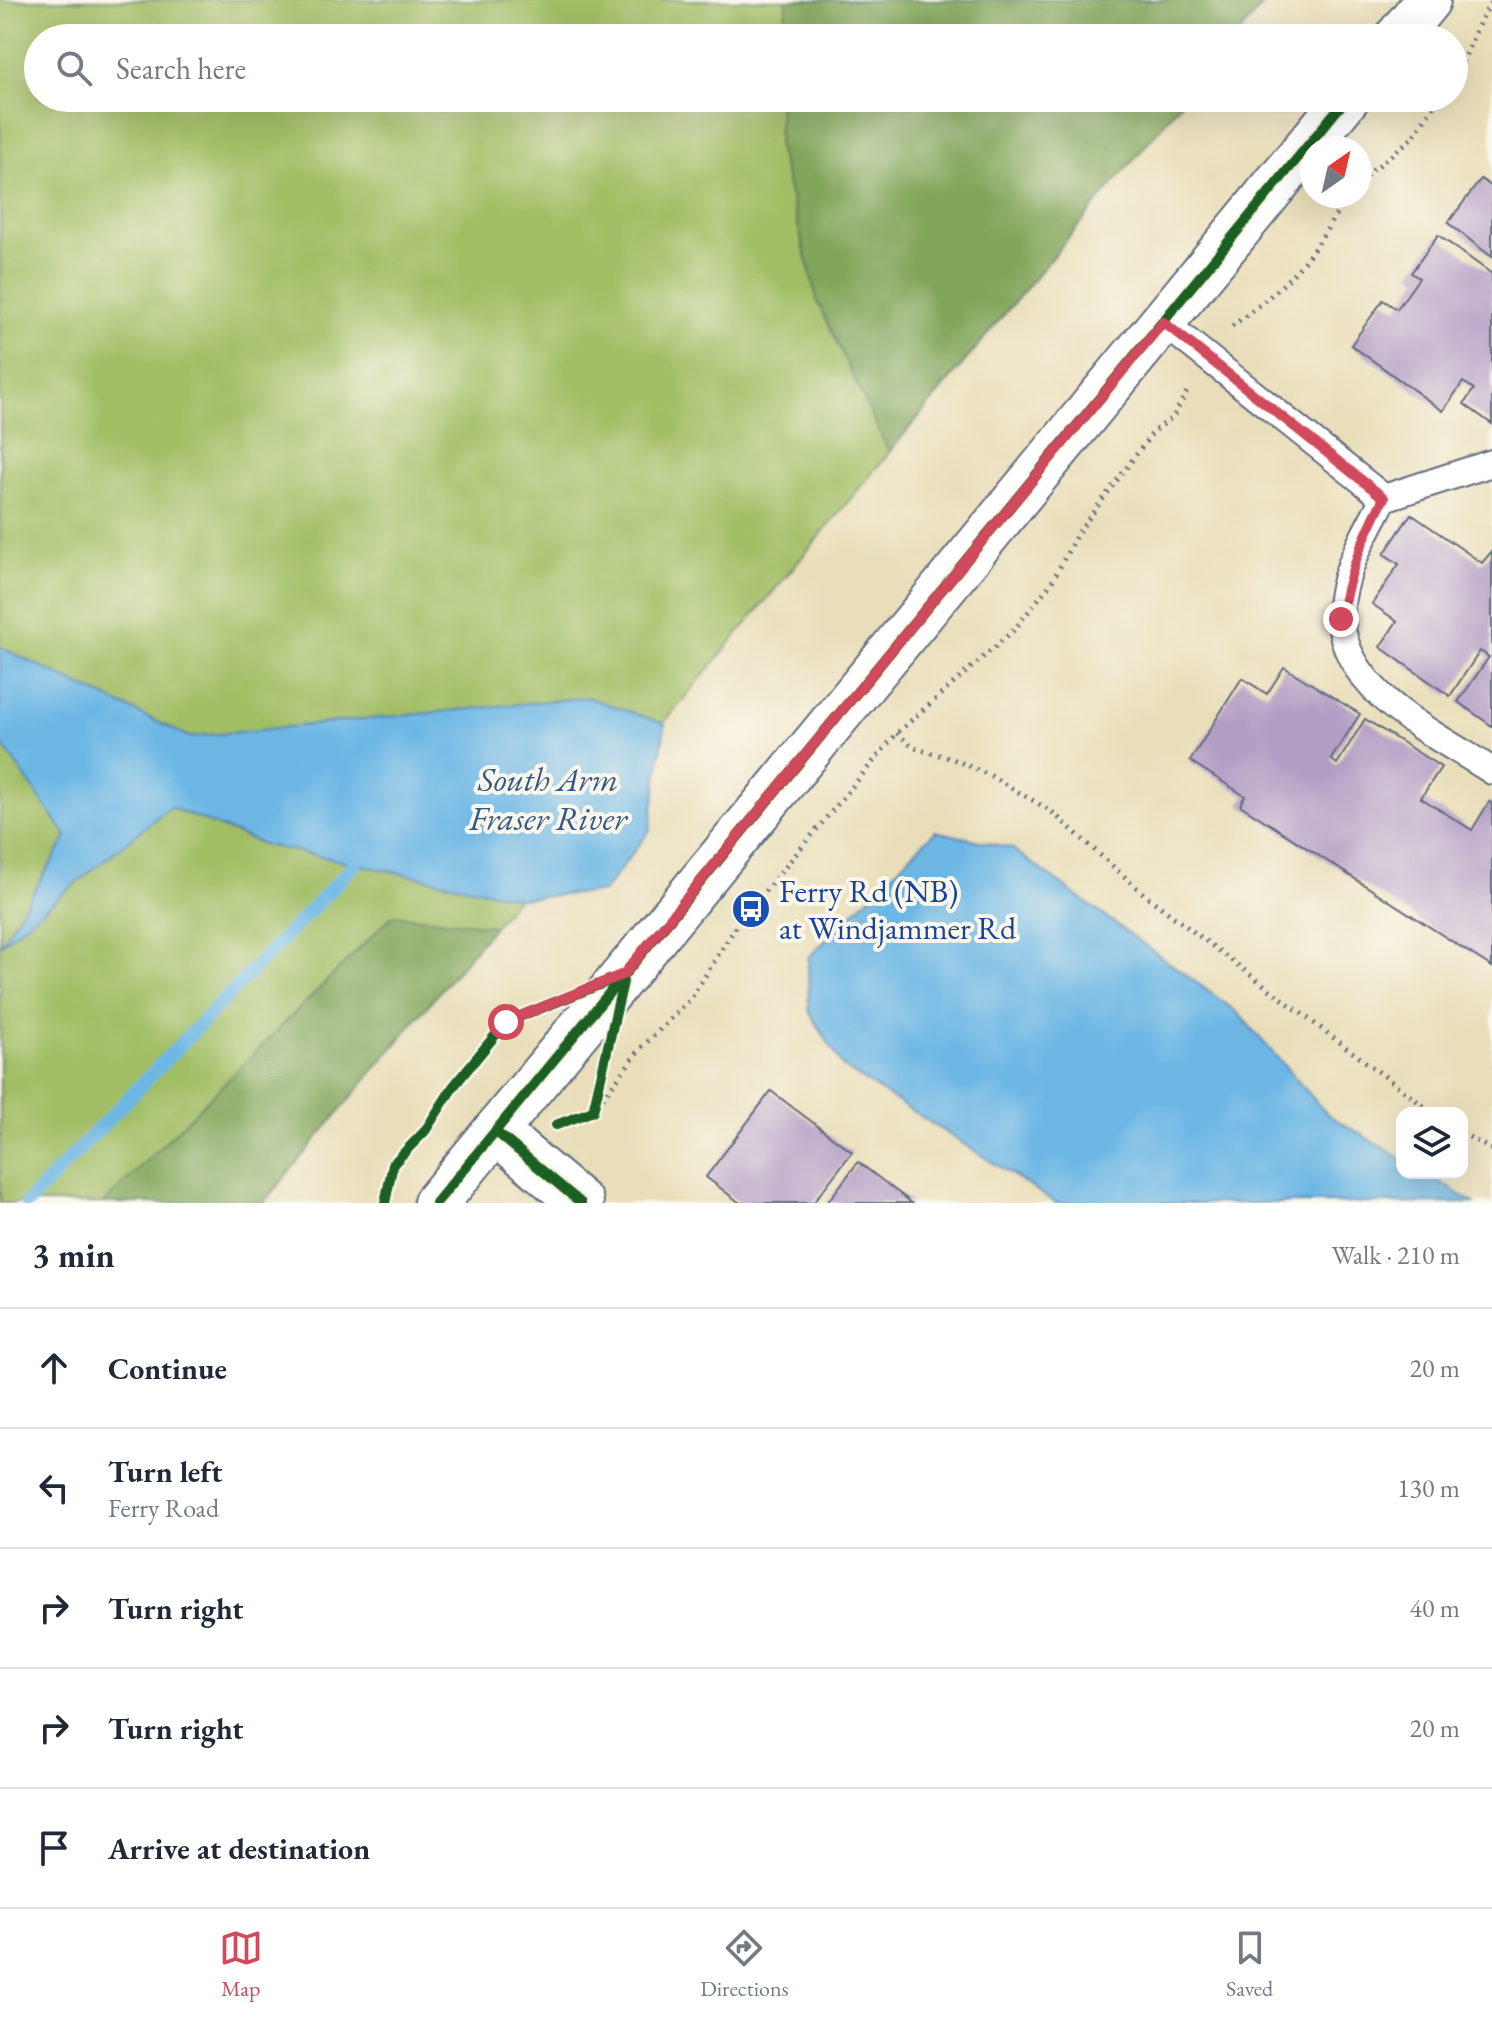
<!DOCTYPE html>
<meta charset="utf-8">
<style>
:root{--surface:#fff;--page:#f2f2f3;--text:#1f2937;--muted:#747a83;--line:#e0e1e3;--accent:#d1495b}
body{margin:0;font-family:"EB Garamond",serif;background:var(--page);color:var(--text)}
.controls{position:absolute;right:24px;bottom:24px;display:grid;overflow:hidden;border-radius:16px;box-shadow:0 8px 32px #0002}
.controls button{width:72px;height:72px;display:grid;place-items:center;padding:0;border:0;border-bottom:2px solid var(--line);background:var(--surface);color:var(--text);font:40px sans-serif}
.compass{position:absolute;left:1300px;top:136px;width:72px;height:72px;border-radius:50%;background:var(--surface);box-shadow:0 8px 32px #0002;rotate:34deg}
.stop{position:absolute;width:24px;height:24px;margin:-18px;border:6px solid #d1495b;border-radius:50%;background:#fff}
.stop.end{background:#d1495b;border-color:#fff;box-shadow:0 2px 8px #0008}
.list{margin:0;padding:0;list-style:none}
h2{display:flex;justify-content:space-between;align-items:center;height:104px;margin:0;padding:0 32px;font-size:34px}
h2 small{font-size:26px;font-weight:400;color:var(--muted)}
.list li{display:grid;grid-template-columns:52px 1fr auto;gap:24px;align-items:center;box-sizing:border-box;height:120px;padding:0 32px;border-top:2px solid var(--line)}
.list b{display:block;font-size:30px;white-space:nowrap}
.list p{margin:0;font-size:26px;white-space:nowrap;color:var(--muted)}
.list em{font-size:26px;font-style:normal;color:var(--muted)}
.icon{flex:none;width:44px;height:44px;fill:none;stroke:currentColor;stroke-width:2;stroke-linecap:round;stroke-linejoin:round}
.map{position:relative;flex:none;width:1492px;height:1203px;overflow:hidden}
.search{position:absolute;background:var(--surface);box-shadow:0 8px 32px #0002;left:24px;right:24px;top:24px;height:88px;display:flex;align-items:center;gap:20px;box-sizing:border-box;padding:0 28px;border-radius:44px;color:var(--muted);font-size:30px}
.sheet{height:704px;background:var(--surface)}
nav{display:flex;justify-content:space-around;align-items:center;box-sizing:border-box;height:112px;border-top:2px solid var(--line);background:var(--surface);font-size:22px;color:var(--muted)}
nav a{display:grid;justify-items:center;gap:4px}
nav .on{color:var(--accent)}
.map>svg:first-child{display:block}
.green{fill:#a2be65;stroke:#5e7662;stroke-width:2}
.forest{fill:#81a55a;stroke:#4e6a5c;stroke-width:2}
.water{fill:#6db7e5;stroke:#4473a2;stroke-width:2}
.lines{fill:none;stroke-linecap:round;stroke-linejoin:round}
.stream{stroke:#6db7e5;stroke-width:14}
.building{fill:#b29dc5}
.service-casing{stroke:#636c7e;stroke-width:30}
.minor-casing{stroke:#636c7e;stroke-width:48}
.tertiary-casing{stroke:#636c7e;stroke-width:48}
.path{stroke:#636c7e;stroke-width:5;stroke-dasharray:2 6;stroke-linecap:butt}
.service{stroke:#fff;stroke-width:26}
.minor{stroke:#fff;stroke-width:44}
.tertiary{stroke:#fff;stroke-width:44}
.cycleway-casing{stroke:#fbf7ec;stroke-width:15}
.cycleway{stroke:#1b5e20;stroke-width:10}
.route{stroke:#d1495b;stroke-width:10}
.labels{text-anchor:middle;stroke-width:8;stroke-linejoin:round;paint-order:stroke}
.transit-label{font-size:32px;fill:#164399;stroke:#fbf7ec;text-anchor:start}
.water-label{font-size:34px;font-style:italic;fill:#345886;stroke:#fbf7ec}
</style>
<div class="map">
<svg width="1492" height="1203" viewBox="0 0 1492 1203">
<rect width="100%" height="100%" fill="#fbf7ec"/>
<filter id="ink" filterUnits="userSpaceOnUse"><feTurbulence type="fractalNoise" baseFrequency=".0125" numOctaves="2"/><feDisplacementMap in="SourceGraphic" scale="16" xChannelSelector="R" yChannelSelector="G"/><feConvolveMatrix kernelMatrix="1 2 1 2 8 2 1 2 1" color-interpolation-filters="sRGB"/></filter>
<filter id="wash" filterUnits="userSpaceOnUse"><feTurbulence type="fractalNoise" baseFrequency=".006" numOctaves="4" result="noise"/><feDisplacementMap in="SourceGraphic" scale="32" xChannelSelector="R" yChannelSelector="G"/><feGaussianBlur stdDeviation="1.8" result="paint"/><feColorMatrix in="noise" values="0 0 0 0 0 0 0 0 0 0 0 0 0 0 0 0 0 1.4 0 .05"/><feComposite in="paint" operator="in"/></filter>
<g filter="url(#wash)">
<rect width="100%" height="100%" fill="#e9deb9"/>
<!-- green -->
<path class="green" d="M0,0h1267l-32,38h-1197v60h1147l-922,1105h-263z"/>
<!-- forest -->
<path class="forest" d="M787,0h480l-32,38h-452z
M780,98h405l-296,354 -71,-149 -40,-156z
M393,915l101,11 -231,277h-159z"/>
<!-- water -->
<path class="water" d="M0,647l189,90 398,-40 78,27 -15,106 -47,62 -83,6 -255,-53 -95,-38 -170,138 67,-108 -67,-96z
M935,831l76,17 226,164 90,102 75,45v14h23l49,30h-418l-213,-136 -34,-56 -1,-53z"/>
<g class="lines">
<!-- stream -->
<path class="stream" d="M27,1203l328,-339"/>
</g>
<g id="blocks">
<!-- building -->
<path class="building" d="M1481,179l11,8v70l-44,-34z
M1438,235l54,39v150l-28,-20 10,-15 -11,-7 -20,29 -92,-66 32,-45 14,9 22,-31 -8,-5z
M1411,514l71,49 10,-12v175l-34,-24 31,-45 -9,-6 -30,45 -70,-49 17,-26 -25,-17 27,-40 -15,-10z
M1284,667l76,47 -29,45 6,5 28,-45 76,48 -20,31 51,32 17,-28 3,1v164l-252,-162 5,-9 -55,-35 52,-83 25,16z
M771,1091l81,61 -39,51h-73l-34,-26z
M858,1162l54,41h-85z"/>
</g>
</g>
<g filter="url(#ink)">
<use href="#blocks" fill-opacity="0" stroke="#636c7e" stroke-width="2"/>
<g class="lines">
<defs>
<path id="service" d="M1163,322l221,176
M1492,463l-108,35c-18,35 -46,80 -43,121 4,76 97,116 151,152"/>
<path id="minor" d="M495,1131l86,72"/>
<path id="tertiary" d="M1397,38l31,-38
M436,1203l911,-1105"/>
</defs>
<!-- service casing -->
<use href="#service" class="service-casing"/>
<!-- minor casing -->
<use href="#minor" class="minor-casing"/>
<!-- tertiary casing -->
<use href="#tertiary" class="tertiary-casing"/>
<!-- path -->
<path class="path" d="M1454,76c16,-23 21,-52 38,-74
M1360,181l53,-44 26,-39
M1232,326c59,-43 79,-67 115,-130
M897,733l17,15 39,11 38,17 60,35 94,84 288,218
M593,1111l47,-62 50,-49 47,-75 160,-192 117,-103 38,-48 25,-48 76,-102 20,-15 16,-29
M1462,1133l30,17"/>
<!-- service -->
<use href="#service" class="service"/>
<!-- minor -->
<use href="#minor" class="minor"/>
<!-- tertiary -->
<use href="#tertiary" class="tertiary"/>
<defs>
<path id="cycleway" d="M556,1125l37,-14 30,-129
M495,1131l86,72
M385,1203l8,-39 32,-33 28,-44 53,-65 115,-46
M436,1203l911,-1105"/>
</defs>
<!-- cycleway casing -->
<use href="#cycleway" class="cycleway-casing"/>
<!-- cycleway -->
<use href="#cycleway" class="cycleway"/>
</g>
</g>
<g class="lines" filter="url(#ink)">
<!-- route -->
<path class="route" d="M506,1022l118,-48 539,-652 221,176c-21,40 -36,76 -43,121"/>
</g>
<!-- icons -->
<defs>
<symbol id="bus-disc" viewBox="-11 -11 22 22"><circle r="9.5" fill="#1a4fb4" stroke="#fbf7ec"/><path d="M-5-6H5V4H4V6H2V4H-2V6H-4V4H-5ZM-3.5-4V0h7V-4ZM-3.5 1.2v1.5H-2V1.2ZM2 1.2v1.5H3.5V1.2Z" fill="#fff"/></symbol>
</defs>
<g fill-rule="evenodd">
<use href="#bus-disc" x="729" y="887" width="44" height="44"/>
</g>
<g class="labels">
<!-- transit labels -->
<g class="transit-label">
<text x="779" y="902">Ferry Rd (NB)<tspan x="779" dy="37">at Windjammer Rd</tspan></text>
</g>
<!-- water labels -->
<g class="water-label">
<text x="548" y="791">South Arm<tspan x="548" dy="39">Fraser River</tspan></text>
</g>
</g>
</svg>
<div class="controls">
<button><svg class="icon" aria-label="layers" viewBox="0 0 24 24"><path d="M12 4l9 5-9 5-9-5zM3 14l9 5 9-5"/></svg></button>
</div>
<svg class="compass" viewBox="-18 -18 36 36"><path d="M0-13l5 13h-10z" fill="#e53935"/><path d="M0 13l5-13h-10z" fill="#747a83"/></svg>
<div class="stop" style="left:506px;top:1022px"></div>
<div class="stop end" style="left:1341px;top:619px"></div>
<div class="search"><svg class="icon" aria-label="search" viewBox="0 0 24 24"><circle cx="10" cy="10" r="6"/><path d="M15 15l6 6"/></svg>Search here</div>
</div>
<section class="sheet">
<h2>3 min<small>Walk · 210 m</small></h2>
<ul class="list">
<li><svg class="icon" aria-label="ahead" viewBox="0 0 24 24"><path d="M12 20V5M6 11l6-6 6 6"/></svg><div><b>Continue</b></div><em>20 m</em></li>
<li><svg class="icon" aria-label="left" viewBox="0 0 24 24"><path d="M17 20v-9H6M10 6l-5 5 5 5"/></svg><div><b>Turn left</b><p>Ferry Road</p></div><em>130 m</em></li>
<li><svg class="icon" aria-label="right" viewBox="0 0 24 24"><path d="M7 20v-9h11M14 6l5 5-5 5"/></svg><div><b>Turn right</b></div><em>40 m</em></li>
<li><svg class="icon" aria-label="right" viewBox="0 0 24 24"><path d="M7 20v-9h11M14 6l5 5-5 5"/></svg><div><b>Turn right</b></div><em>20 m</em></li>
<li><svg class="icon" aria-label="arrive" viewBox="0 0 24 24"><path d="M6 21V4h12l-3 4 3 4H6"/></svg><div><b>Arrive at destination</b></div></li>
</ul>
</section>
<nav>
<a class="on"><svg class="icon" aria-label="map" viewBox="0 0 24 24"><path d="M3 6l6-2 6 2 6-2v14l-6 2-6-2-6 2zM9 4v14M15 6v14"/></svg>Map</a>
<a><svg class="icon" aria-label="directions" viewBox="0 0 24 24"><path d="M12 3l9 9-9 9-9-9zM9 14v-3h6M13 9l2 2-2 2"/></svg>Directions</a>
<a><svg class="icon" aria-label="saved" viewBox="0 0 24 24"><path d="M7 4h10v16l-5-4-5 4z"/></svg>Saved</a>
</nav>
